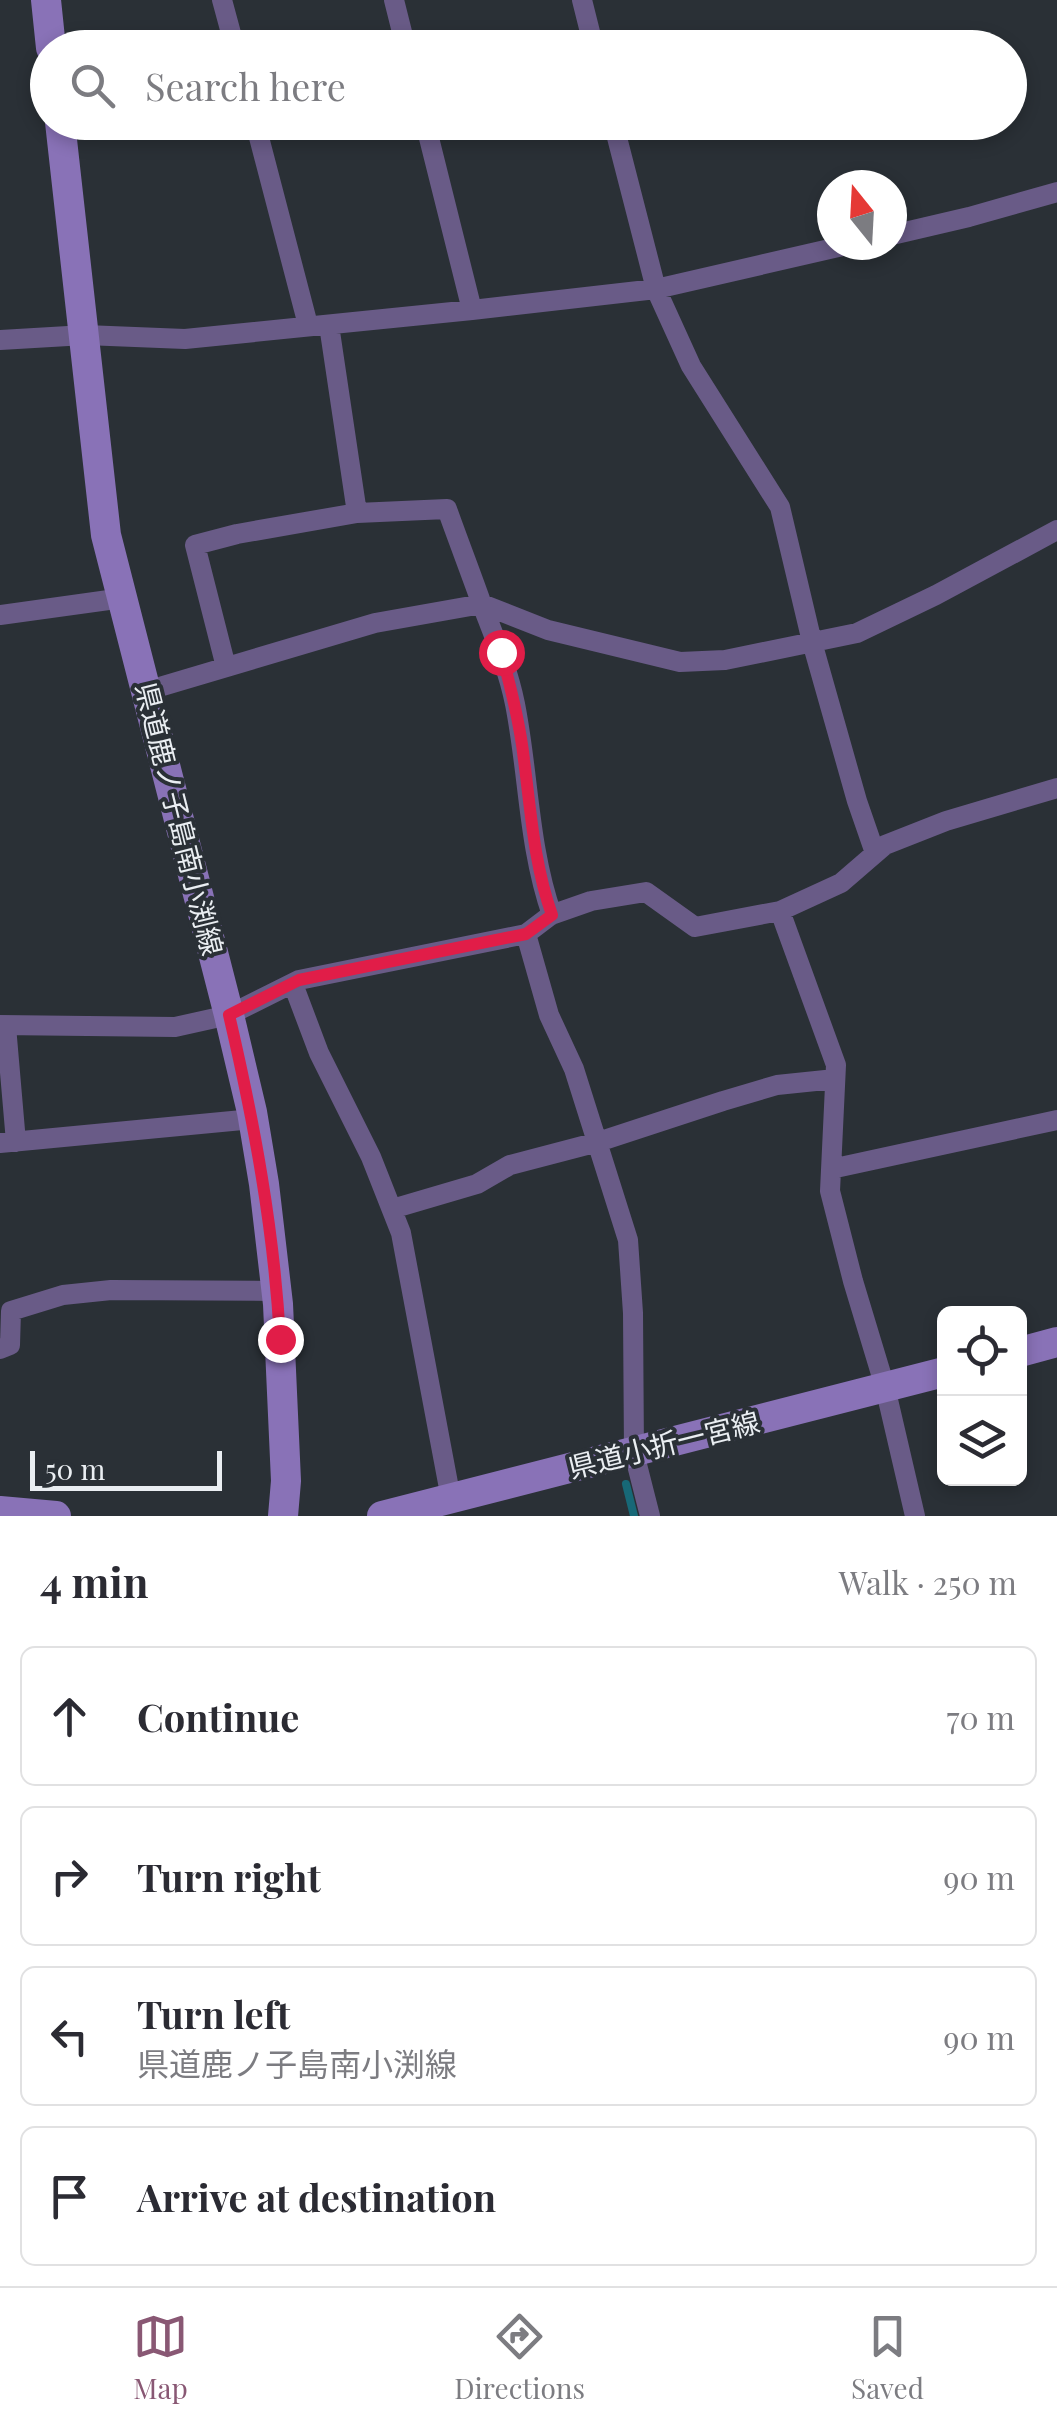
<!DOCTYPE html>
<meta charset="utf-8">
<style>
:root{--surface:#fff;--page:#f7f7f7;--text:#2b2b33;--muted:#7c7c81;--line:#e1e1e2;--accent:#895874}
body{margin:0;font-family:"Playfair Display","Noto Sans JP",serif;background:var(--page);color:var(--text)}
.controls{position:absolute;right:30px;bottom:30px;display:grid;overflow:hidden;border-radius:15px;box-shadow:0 5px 15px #0003}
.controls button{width:90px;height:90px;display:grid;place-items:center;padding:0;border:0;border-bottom:2px solid var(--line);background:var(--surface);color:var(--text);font:50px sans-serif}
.compass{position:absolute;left:817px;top:170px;width:90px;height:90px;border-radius:50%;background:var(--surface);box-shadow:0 5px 15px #0003;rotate:342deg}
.scale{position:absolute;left:30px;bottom:25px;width:192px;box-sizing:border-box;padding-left:10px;border:5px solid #eaeef2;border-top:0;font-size:28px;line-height:35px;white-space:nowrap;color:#eaeef2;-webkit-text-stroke:8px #2a3036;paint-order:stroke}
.stop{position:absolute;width:30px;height:30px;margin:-22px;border:8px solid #e11d48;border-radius:50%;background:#fff}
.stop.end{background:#e11d48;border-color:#fff;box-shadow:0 2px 10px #0008}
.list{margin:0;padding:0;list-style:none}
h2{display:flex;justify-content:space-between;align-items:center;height:130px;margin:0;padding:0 40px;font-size:42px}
h2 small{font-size:32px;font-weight:400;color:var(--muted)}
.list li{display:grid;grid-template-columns:65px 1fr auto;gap:30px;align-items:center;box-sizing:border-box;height:140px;margin:0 20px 20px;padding:0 20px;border:2px solid var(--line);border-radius:15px}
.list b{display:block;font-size:38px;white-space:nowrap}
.list p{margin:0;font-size:32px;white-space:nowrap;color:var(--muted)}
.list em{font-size:32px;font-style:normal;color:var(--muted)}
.icon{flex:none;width:55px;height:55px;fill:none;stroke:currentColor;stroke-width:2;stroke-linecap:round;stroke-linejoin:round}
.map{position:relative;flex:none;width:1057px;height:1516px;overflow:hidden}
.search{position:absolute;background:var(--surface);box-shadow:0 5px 15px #0003;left:30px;right:30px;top:30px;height:110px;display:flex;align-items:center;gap:25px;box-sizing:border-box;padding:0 35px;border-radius:55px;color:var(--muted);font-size:38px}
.sheet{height:770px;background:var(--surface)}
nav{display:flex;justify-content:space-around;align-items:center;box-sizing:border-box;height:140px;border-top:2px solid var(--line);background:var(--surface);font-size:28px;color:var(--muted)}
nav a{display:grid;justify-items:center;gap:5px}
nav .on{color:var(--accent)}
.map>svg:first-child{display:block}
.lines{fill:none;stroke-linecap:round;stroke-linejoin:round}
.stream{stroke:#176877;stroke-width:8}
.street{stroke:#695b87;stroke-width:20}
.secondary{stroke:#8972b7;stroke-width:30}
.route{stroke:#e11d48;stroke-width:12}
.labels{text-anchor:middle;stroke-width:8;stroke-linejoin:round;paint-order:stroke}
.street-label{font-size:28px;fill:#eaeef2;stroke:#2a3036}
</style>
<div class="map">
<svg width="1057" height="1516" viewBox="0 0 1057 1516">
<rect width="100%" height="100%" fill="#2a3036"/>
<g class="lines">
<!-- stream -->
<path class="stream" d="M626,1484l8,32"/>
<!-- street -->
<path class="street" d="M222,0l13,48
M394,0l12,48
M582,0l12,48
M255,122l53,203
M425,122l47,188
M613,122l43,167 35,77 89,141 32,135 45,159 18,52
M892,235l77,-18 88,-25
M329,325l28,188
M0,340l85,-5 100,4 287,-29 184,-21 191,-44
M0,615l123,-17
M226,667l-31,-122 42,-11 120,-21 90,-4c11,31 23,62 34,93 13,34 27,67 34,102 14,71 13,142 37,211
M146,691l229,-68 107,-19 66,26 132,32 45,-2 132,-27 79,-38 121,-65
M780,911l56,154 -6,126 23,90 32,106 30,129
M526,934l23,81 25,54 54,171 5,73 1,140 16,63
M293,984l26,69 52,104 30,76 50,266
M0,1025l175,2 54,-12 70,-35 227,-46 25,-19 40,-14 55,-9 49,35 85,-16 61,-28 44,-38 61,-24 111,-33
M6,1026l10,116
M0,1143l253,-24
M831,1169l226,-49
M392,1209l85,-25 33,-19 88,-23 125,-41 54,-16 58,-6
M0,1349l10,-4 1,-34 52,-16 48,-5 166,1"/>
<!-- secondary -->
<path class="secondary" d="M46,0l5,48
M60,122l46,413 123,480 23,97 12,72 14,120 8,177 -3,35
M1020,1352l37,-10
M0,1511l56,5
M382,1516l562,-144"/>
</g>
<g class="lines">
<!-- route -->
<path class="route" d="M280,1339c-6,-110 -26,-217 -51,-324l70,-35 227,-46 26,-19c-18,-51 -21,-102 -28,-155 -4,-37 -13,-72 -23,-108"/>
</g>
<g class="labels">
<!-- street labels -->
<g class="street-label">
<text transform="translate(179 819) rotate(76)" y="10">県道鹿ノ子島南小渕線</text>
<text transform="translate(664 1445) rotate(-14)" y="10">県道小折一宮線</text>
</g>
</g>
</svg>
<div class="controls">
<button><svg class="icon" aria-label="locate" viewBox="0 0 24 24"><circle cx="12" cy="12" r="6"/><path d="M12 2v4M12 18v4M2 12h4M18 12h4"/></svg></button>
<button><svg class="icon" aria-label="layers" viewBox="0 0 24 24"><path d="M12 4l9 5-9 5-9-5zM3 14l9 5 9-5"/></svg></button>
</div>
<svg class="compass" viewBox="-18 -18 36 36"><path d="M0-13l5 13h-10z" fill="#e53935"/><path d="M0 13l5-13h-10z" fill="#7c7c81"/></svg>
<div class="scale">50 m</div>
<div class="stop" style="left:501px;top:652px"></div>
<div class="stop end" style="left:280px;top:1339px"></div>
<div class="search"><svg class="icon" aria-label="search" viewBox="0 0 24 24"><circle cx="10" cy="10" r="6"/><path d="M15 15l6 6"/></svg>Search here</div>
</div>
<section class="sheet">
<h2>4 min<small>Walk · 250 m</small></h2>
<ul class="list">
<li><svg class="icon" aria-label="ahead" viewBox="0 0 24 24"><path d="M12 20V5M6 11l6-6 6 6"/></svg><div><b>Continue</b></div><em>70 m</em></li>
<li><svg class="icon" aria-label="right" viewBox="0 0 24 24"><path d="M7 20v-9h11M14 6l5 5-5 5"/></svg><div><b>Turn right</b></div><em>90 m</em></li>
<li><svg class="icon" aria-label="left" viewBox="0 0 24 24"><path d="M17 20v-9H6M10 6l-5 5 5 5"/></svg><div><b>Turn left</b><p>県道鹿ノ子島南小渕線</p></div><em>90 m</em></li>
<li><svg class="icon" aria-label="arrive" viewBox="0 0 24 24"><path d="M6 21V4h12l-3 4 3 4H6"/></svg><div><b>Arrive at destination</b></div></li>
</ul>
</section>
<nav>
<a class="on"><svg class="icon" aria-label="map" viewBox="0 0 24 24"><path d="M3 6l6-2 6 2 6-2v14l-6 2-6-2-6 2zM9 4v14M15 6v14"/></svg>Map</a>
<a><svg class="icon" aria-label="directions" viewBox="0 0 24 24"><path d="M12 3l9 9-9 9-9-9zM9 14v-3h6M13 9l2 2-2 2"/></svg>Directions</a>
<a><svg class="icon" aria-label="saved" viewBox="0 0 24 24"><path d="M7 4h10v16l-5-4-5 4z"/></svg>Saved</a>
</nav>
